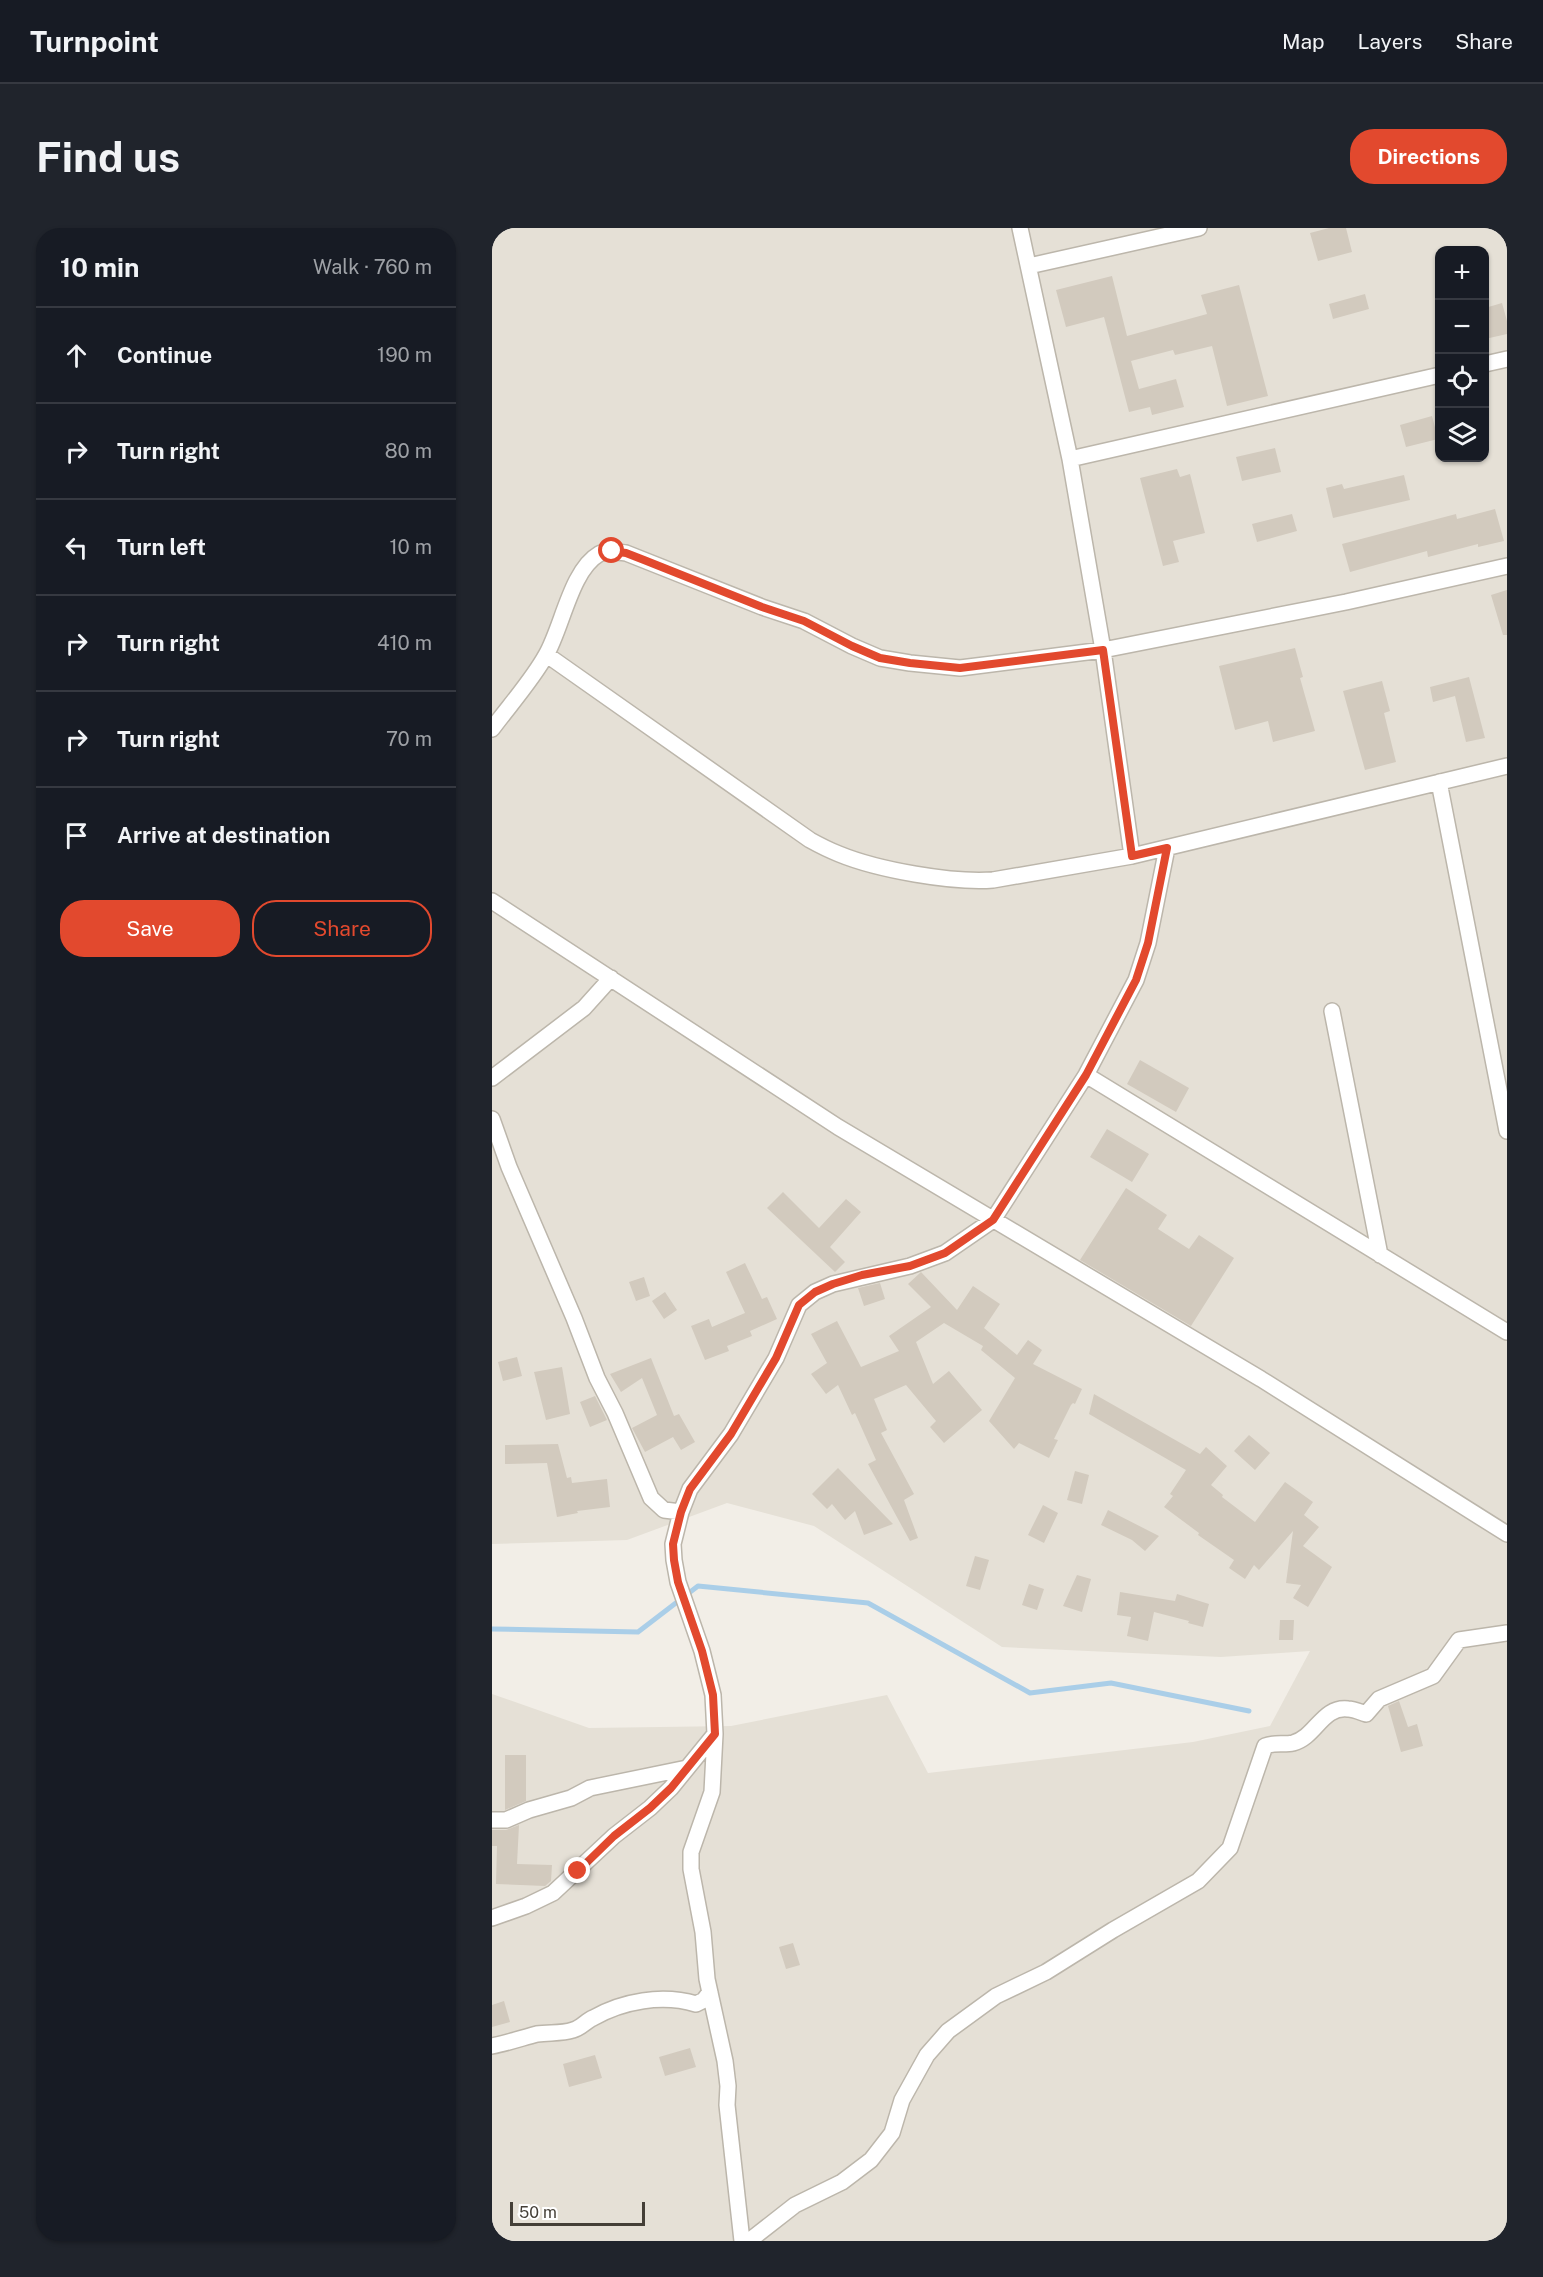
<!DOCTYPE html>
<meta charset="utf-8">
<style>
:root{--surface:#171b24;--page:#20242c;--text:#f1f3f6;--muted:#9ea1a6;--line:#363941;--accent:#e2492e}
body{margin:0;font-family:"Public Sans",sans-serif;background:var(--page);color:var(--text)}
.controls{position:absolute;right:18px;top:18px;display:grid;overflow:hidden;border-radius:12px;box-shadow:0 2px 4px #0004}
.controls button{width:54px;height:54px;display:grid;place-items:center;padding:0;border:0;border-bottom:2px solid var(--line);background:var(--surface);color:var(--text);font:30px sans-serif}
.scale{position:absolute;left:18px;bottom:15px;width:135px;box-sizing:border-box;padding-left:6px;border:3px solid #443f37;border-top:0;font-size:16px;line-height:21px;white-space:nowrap;color:#443f37;-webkit-text-stroke:4px #fff;paint-order:stroke}
.stop{position:absolute;width:18px;height:18px;margin:-14px;border:4px solid #e2492e;border-radius:50%;background:#fff}
.stop.end{background:#e2492e;border-color:#fff;box-shadow:0 2px 6px #0008}
.list{margin:0;padding:0;list-style:none}
h2{display:flex;justify-content:space-between;align-items:center;height:78px;margin:0;padding:0 24px;font-size:26px}
h2 small{font-size:20px;font-weight:400;color:var(--muted)}
.list li{display:grid;grid-template-columns:39px 1fr auto;gap:18px;align-items:center;box-sizing:border-box;height:96px;padding:0 24px;border-top:2px solid var(--line)}
.list b{display:block;font-size:22px;white-space:nowrap}
.list em{font-size:20px;font-style:normal;color:var(--muted)}
.actions{display:flex;gap:12px;padding:18px 24px}
.actions a{flex:1;padding:14px 0;border:2px solid var(--accent);border-radius:24px;text-align:center;font-size:21px;color:var(--accent)}
.actions .main{background:var(--accent);color:#fff}
.icon{flex:none;width:33px;height:33px;fill:none;stroke:currentColor;stroke-width:2;stroke-linecap:round;stroke-linejoin:round}
.map{position:relative;flex:none;width:1015px;height:2013px;overflow:hidden;border-radius:24px}
header{display:flex;align-items:center;gap:36px;box-sizing:border-box;height:84px;padding:0 30px;background:var(--surface);border-bottom:2px solid var(--line)}
header strong{font-size:28px}
nav{display:flex;gap:33px;margin-inline-start:auto;font-size:21px}
.intro{display:flex;align-items:center;justify-content:space-between;box-sizing:border-box;height:144px;padding:0 36px}
h1{margin:0;font-size:42px}
.button{padding:15px 27px;border-radius:24px;background:var(--accent);color:#fff;font-size:21px;font-weight:700}
main{display:flex;gap:36px;padding:0 36px}
aside{flex:1;background:var(--surface);border-radius:24px;box-shadow:0 2px 4px #0004}
.map>svg:first-child{display:block}
.residential{fill:#e5e0d6;fill-rule:evenodd}
.lines{fill:none;stroke-linecap:round;stroke-linejoin:round}
.stream{stroke:#aacee8;stroke-width:5}
.building{fill:#d2cabe}
.minor-casing{stroke:#bcb6ab;stroke-width:18}
.minor{stroke:#fff;stroke-width:15}
.route{stroke:#e2492e;stroke-width:8}
</style>
<header>
<strong>Turnpoint</strong>
<nav><a>Map</a><a>Layers</a><a>Share</a></nav>
</header>
<div class="intro"><h1>Find us</h1><a class="button">Directions</a></div>
<main>
<aside>
<h2>10 min<small>Walk · 760 m</small></h2>
<ul class="list">
<li><svg class="icon" aria-label="ahead" viewBox="0 0 24 24"><path d="M12 20V5M6 11l6-6 6 6"/></svg><div><b>Continue</b></div><em>190 m</em></li>
<li><svg class="icon" aria-label="right" viewBox="0 0 24 24"><path d="M7 20v-9h11M14 6l5 5-5 5"/></svg><div><b>Turn right</b></div><em>80 m</em></li>
<li><svg class="icon" aria-label="left" viewBox="0 0 24 24"><path d="M17 20v-9H6M10 6l-5 5 5 5"/></svg><div><b>Turn left</b></div><em>10 m</em></li>
<li><svg class="icon" aria-label="right" viewBox="0 0 24 24"><path d="M7 20v-9h11M14 6l5 5-5 5"/></svg><div><b>Turn right</b></div><em>410 m</em></li>
<li><svg class="icon" aria-label="right" viewBox="0 0 24 24"><path d="M7 20v-9h11M14 6l5 5-5 5"/></svg><div><b>Turn right</b></div><em>70 m</em></li>
<li><svg class="icon" aria-label="arrive" viewBox="0 0 24 24"><path d="M6 21V4h12l-3 4 3 4H6"/></svg><div><b>Arrive at destination</b></div></li>
</ul>
<div class="actions"><a class="main">Save</a><a>Share</a></div>
</aside>
<div class="map">
<svg width="1015" height="2013" viewBox="0 0 1015 2013">
<rect width="100%" height="100%" fill="#f2eee7"/>
<!-- residential -->
<path class="residential" d="M0,0h1015v2013h-1015v-547l97,34 142,-2 156,-31 41,78 265,-31 77,-16 40,-75 -89,6 -219,-10 -188,-121 -87,-23 -100,37 -135,4zM948,22h45v208h-45z"/>
<g class="lines">
<!-- stream -->
<path class="stream" d="M0,1401l146,3 60,-46 170,17 162,90 81,-10 138,28"/>
</g>
<!-- building -->
<path class="building" d="M837,0h17l6,24 -34,9 -8,-28z
M620,48l15,60 80,-22 -6,-19 38,-10 29,111 -41,10 -15,-60 -37,9 -2,-5 -42,11 8,28 37,-10 8,28 -32,8 -2,-8 -21,5 -25,-95 -38,10 -10,-37z
M873,66l4,15 -36,10 -4,-15z
M1010,75l5,18v13l-22,5v-31z
M940,188l6,23 -32,8 -6,-22z
M783,220l6,24 -39,9 -6,-24z
M685,241l3,8 10,-3 15,59 -32,8 6,21 -16,4 -23,-88z
M912,247l6,25 -77,18 -7,-30 16,-4 2,5z
M1003,281l9,32 -26,6v-3l-50,13 -1,-6 -77,21 -8,-28 114,-30 1,5z
M800,286l5,17 -40,11 -5,-18z
M1015,362v45h-4l-12,-40z
M803,420l8,29 -3,1 15,53 -42,11 -5,-21 -33,9 -16,-64z
M977,449l16,61 -19,4 -11,-46 -22,6 -3,-15z
M890,453l8,30 -6,2 12,49 -31,8 -22,-79z
M648,832l49,28 -13,24 -49,-28z
M615,901l42,25 -17,28 -42,-25z
M634,960l41,27 -9,14 31,20 10,-14 35,23 -43,68 -111,-66z
M291,964l36,36 27,-29 15,13 -31,35 15,15 -10,10 -68,-64z
M253,1035l17,36 5,-2 10,22 -27,12 2,5 -25,10 2,5 -24,9 -14,-34 18,-7 3,8 33,-14 -19,-41z
M429,1044l36,38 16,-24 27,18 -16,24 33,27 11,-15 14,10 -9,14 49,25 -7,15 -2,-1 -2,2 -17,34 4,1 -9,18 -30,-15 -5,6 -25,-28 26,-43 -34,-28 2,-4 -39,-23 -28,19 17,42 16,-13 33,39 -38,33 -14,-16 6,-6 -30,-36 -32,14 13,31 -6,3 33,61 -10,6 14,38 -8,3 -42,-77 8,-4 -21,-47 -3,2 -14,-30 -12,9 -15,-20 16,-11 -16,-29 26,-13 24,46 38,-16 -10,-15 42,-29 -23,-23z
M152,1049l6,19 -14,5 -7,-19z
M388,1055l5,16 -21,7 -6,-18z
M173,1064l12,18 -13,9 -12,-18z
M25,1129l5,19 -19,5 -5,-19z
M159,1130l23,58 5,-2 16,28 -14,8 -8,-13 -28,15 -13,-24 25,-13 -15,-37 -21,14 -11,-18z
M70,1139l8,47 -24,6 -12,-48z
M602,1166l106,60 6,-7 21,19 -16,19 12,10 -1,2 33,25 30,-40 28,20 -9,13 15,12 -16,19 29,21 -24,40 -15,-9 8,-13 -15,-2 7,-52 -34,39 -5,-5 -9,14 -16,-11 5,-8 -36,-25 1,-2 -35,-26 9,-11 -3,-2 16,-24 -97,-56z
M103,1168l12,24 -17,7 -10,-25z
M757,1207l21,18 -15,17 -21,-19z
M66,1216l9,34 4,-1 1,6 35,-4 3,28 -33,4 1,2 -21,4 -10,-54 -42,1v-19z
M346,1240l55,56 -29,11 -9,-24 -10,9 -13,-16 -5,5 -15,-15z
M583,1243l14,4 -7,29 -15,-4z
M551,1277l15,8 -14,30 -16,-8z
M616,1282l51,26 -14,15 -13,-11 -31,-15z
M483,1328l14,4 -9,30 -14,-4z
M585,1347l14,4 -9,33 -19,-6z
M537,1356l15,5 -7,21 -15,-5z
M628,1364l55,9 2,-7 32,10 -6,23 -15,-4 1,-2 -35,-9 -6,29 -21,-5 4,-19 -14,-2z
M788,1392h14l-1,20h-14z
M907,1473l9,26 9,-3 6,22 -22,6 -13,-46z
M13,1527h21v46l-21,9z
M27,1597l-2,39 35,1 -1,16 -6,5 -49,-2 1,-38h-5v-16h14z
M301,1715l7,22 -14,4 -7,-22z
M12,1773l6,21 -18,5v-22z
M198,1820l6,19 -31,9 -6,-19z
M103,1827l7,23 -33,9 -6,-23z"/>
<g class="lines">
<defs>
<path id="minor" d="M528,0l50,231 33,191 29,206
M537,38l170,-38
M993,136l22,-5
M578,231l370,-84
M55,427l263,185c9,5 19,10 29,14 39,16 113,29 154,26l139,-24 375,-90
M0,501c17,-23 41,-50 54,-74 16,-27 25,-85 53,-101 8,-4 18,-2 27,-1l136,54 42,14 48,25 28,12 30,5 50,5 143,-18 243,-48 161,-36
M947,554l68,349
M0,673l346,226 423,252 246,155
M840,783l48,244
M594,847l421,257
M0,850l92,-70 27,-30
M0,891l17,48 65,151 23,60 18,35 36,85 13,12 17,2
M0,1592h14l23,-10 42,-12 19,-10 97,-20
M0,1690l34,-12 27,-13 61,-57 36,-28 21,-20 44,-54
M0,1818c15,-3 30,-8 45,-12 12,-2 24,0 36,-4 8,-2 13,-9 20,-12 30,-17 69,-24 103,-14l8,-4 6,-8
M250,2013l-15,-136 1,-19 -3,-25 -18,-82 -4,-47 -12,-63v-17l21,-60 3,-58 -2,-39 -11,-44 -24,-69 -4,-22 -1,-16 8,-32 9,-23 41,-55 45,-76 23,-53 16,-13 18,-8 77,-18 35,-13 48,-33 93,-145 50,-95 12,-37 19,-95
M257,2013l46,-36 47,-23 29,-22 21,-27 10,-33 25,-45 21,-24 48,-35 50,-24 67,-42 85,-49 32,-33 35,-102c10,-4 19,-1 28,-3 23,-6 29,-37 55,-34 6,0 12,3 18,5l13,-15 54,-23 26,-36 48,-7"/>
</defs>
<!-- minor casing -->
<use href="#minor" class="minor-casing"/>
<!-- minor -->
<use href="#minor" class="minor"/>
</g>
<g class="lines">
<!-- route -->
<path class="route" d="M86,1643l36,-35 36,-28 21,-20 44,-54 -2,-39 -11,-44 -24,-69 -4,-22 -1,-16 8,-32 9,-23 41,-55 45,-76 23,-53 16,-13 18,-8 29,-9 48,-9 35,-13 48,-33 93,-145 50,-95 12,-37 19,-95 -35,8 -29,-206 -143,18 -50,-5 -30,-5 -28,-12 -48,-25 -42,-14 -118,-47 -18,-7 -14,-2"/>
</g>
</svg>
<div class="controls">
<button>+</button>
<button>−</button>
<button><svg class="icon" aria-label="locate" viewBox="0 0 24 24"><circle cx="12" cy="12" r="6"/><path d="M12 2v4M12 18v4M2 12h4M18 12h4"/></svg></button>
<button><svg class="icon" aria-label="layers" viewBox="0 0 24 24"><path d="M12 4l9 5-9 5-9-5zM3 14l9 5 9-5"/></svg></button>
</div>
<div class="scale">50 m</div>
<div class="stop" style="left:120px;top:323px"></div>
<div class="stop end" style="left:86px;top:1643px"></div>
</div>
</main>
